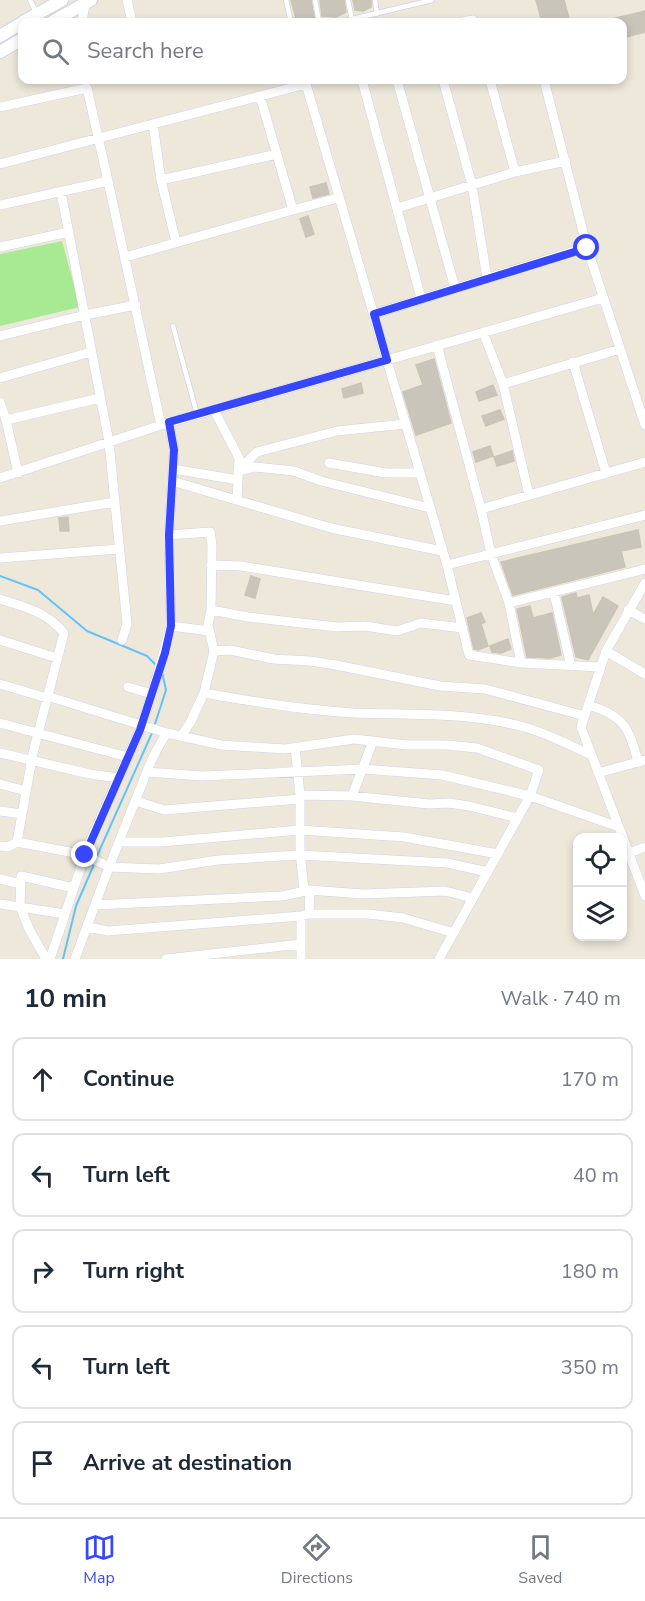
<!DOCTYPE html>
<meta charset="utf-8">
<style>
:root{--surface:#fff;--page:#f2f2f3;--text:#1f2937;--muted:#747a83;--line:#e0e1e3;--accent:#3747ff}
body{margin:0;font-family:"Nunito Sans",sans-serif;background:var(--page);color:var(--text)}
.controls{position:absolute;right:18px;bottom:18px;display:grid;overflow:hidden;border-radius:12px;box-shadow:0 3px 9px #0003}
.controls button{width:54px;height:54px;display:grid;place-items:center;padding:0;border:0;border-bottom:2px solid var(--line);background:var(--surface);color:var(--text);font:30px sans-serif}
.stop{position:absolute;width:18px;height:18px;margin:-14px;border:4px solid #3747ff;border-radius:50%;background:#fff}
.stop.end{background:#3747ff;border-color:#fff;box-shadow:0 2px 6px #0008}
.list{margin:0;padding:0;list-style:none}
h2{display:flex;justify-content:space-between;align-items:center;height:78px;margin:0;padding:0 24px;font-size:26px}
h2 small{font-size:20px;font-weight:400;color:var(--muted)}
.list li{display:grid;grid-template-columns:39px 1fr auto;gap:18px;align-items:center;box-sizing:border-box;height:84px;margin:0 12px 12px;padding:0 12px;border:2px solid var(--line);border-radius:12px}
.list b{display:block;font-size:22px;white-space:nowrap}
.list em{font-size:20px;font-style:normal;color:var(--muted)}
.icon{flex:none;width:33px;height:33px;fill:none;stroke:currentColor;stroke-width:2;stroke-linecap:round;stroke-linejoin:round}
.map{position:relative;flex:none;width:645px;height:959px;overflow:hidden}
.search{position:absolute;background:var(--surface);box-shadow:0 3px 9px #0003;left:18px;right:18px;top:18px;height:66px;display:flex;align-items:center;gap:15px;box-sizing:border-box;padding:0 21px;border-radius:12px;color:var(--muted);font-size:22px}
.sheet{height:558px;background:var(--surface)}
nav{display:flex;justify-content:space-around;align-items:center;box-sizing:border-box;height:84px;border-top:2px solid var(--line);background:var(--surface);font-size:16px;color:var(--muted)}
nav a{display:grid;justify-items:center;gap:3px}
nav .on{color:var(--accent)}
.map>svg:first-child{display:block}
.green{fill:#a7ea92}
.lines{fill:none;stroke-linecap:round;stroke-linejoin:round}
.stream{stroke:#64c2fa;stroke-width:2}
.building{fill:#c9c5bb;stroke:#cac4b4;stroke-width:1.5}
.service-casing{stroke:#d0d2e5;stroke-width:6}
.minor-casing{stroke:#d0d2e5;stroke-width:10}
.tertiary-casing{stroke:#d0d2e5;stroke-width:14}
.service{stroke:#fff;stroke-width:4.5}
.minor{stroke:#fff;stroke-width:9}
.tertiary{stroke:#fff;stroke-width:12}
.route{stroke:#3747ff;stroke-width:8}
</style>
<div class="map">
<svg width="645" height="959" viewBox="0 0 645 959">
<rect width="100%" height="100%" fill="#eee8db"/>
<!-- green -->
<path class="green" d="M62,241l18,66 -80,19v-72z"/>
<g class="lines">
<!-- stream -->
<path class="stream" d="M0,576l38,14 49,41 60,25 10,10
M154,727l12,-37 -4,-18
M97,856l55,-123
M63,959l13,-53 19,-44"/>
</g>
<!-- building -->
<path class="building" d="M291,0h20l4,22h-18z
M320,0h24l2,12 -10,5 -14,-1z
M353,0h18v7l-8,4 -8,-1z
M536,0h28l6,22h-28z
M645,11v21l-23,6v-16h-15v-2z
M326,183l3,11 -16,4 -3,-11z
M308,216l6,18 -8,3 -6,-18z
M434,359l17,64 -35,12 -13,-43 20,-7 -7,-20z
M361,383l2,10 -19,5 -2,-9z
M493,385l4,10 -18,6 -3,-9z
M500,410l4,9 -18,7 -4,-10z
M490,446l3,10 -17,6 -3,-10z
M512,451l2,10 -17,5 -3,-9z
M68,517l1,14h-9l-1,-13z
M638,530l3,17 -20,4 4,16 -112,28 -12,-33z
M251,576l9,3 -5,19 -10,-3z
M576,593l1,5 12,-3 4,20 10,-18 15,9 -30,54 -12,-3 -14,-60z
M530,606l3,12 19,-5 9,42 -11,3 -23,-1 -10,-48z
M481,613l4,9 -4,2 7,22 -10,4 -4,-1 -7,-31z
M508,639l3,10 -10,4 -9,-1 -2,-6z"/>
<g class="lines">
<defs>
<path id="service" d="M30,0l11,22
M286,0l5,22
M315,0l4,22
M348,0l4,20
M375,0l2,14
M340,22l92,-22
M173,326l24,88"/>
<path id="minor" d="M127,0l5,22
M82,22l3,-18
M462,22l11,-2 1,2
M362,80l59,218
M397,80l58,208
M443,80l29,105 15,93
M544,80l43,167 58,178
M0,107l87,-19 21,93 -108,24
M153,124l8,56
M0,164l306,-80 141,481 198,-50
M515,172l51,-11
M108,181l53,244
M61,192l48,250 18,182 -5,16
M397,208l118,-36 -25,-92
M293,210l45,-12
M176,242l-15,-62 116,-26
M0,247l69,-15
M125,257l168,-47 -33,-114
M374,314l213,-67
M483,332l20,52
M0,336l85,-21 51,-10
M437,345l44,164 10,45 18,49 136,-34
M573,362l33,111
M0,378l91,-26
M0,402l6,18 12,53
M214,410l25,48 -2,42
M6,420l94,-22
M169,422l5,29 -5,84 41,-3 2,13 -1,65 -3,15 6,26 -10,42 -14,30 -9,13
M329,463l57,10h34
M173,469l65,11
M238,471l17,-4 39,4 27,10 109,27
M238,471l19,-19 80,-21 68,-7
M0,478l161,-53 442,-127
M172,481l159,47 111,23
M529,495l-26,-111 117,-35
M481,509l164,-47
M0,521l115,-19
M169,535l2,91 38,5
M0,558l119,-9
M211,565l30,1 215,35
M447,565l22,90 52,8
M645,583l-39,68 -25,76 64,169
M554,593l17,73
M0,599c25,8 47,13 64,34l-31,120 -16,89 68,13 24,12 50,2 59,-9 82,-5 147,8 41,9
M509,603l12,60 79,4
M211,610l37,7 89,10 28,-1 32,5 24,-8 42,5
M628,610l17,9
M0,640l57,18
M214,651l16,-1 44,9 36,2 26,4 104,21 45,3 100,27
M606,651l39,23
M0,684l47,14
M204,693c50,9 99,17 150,20 57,2 115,-1 170,14 23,6 45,18 67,28
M152,694l19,-68
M47,696l120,37
M588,705c35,10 42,23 50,57
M0,723l128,34
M295,747l5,48v56l4,39h6l-1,24 -8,2v43
M0,753l90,21 28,4
M598,773l47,-13
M0,784l26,7
M300,795l52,1 77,8 20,-1 20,3 49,12
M352,796l21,-55
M136,801l28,9 136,-11
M0,811l22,3
M119,842h43l138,-12 104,7 94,17
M0,846l8,1 9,-5
M629,853l16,-6
M0,879l21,5
M0,904l65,10
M95,905l187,-9 28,-6 52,4 83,-3 28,7
M309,914h59l35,4 51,15
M87,927l21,4 193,-15
M46,959l-17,-30 -9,-23 1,-30 53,12
M50,959l38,-113 52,-116 12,-36 -24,-7
M75,959c19,-52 38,-104 59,-155 10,-24 18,-50 33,-71l54,12 64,4 69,-10 53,6h40l30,3 62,22 -9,26 -88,-21 -79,-6 -161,7 -55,-4
M166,959l135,-15
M439,959l91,-163 89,31"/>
<path id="tertiary" d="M23,22l39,-22
M52,22l39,-22
M0,36l22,-13
M0,52l22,-13"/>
</defs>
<!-- service casing -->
<use href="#service" class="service-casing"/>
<!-- minor casing -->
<use href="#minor" class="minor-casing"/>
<!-- tertiary casing -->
<use href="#tertiary" class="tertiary-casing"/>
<!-- service -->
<use href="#service" class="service"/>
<!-- minor -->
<use href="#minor" class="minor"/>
<!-- tertiary -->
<use href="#tertiary" class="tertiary"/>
</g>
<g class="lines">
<!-- route -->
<path class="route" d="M85,855l55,-125 25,-77 6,-27 -2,-91 5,-85 -5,-28 218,-62 -13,-46 213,-66"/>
</g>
</svg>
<div class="controls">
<button><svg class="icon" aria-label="locate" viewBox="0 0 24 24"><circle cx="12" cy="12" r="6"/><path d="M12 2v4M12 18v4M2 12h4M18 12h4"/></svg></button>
<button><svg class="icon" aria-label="layers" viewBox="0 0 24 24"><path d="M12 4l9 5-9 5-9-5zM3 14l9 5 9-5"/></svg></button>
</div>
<div class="stop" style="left:587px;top:248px"></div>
<div class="stop end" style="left:85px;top:855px"></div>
<div class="search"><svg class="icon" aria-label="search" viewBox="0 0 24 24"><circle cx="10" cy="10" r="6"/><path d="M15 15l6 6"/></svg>Search here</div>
</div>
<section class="sheet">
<h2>10 min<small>Walk · 740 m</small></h2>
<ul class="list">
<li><svg class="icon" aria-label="ahead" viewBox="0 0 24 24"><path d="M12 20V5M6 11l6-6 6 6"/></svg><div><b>Continue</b></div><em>170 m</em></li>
<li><svg class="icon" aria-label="left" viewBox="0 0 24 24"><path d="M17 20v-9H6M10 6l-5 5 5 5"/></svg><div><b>Turn left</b></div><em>40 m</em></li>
<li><svg class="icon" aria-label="right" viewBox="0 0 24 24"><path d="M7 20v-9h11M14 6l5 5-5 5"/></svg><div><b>Turn right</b></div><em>180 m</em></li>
<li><svg class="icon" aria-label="left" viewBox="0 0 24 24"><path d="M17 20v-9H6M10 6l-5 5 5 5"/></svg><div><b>Turn left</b></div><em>350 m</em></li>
<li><svg class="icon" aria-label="arrive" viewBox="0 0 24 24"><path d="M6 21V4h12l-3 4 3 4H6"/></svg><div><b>Arrive at destination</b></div></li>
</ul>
</section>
<nav>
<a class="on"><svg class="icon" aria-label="map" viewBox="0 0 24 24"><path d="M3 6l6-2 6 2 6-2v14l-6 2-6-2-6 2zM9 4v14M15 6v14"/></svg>Map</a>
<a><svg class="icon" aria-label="directions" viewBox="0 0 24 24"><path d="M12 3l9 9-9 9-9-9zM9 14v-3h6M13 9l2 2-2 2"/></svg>Directions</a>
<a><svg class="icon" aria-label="saved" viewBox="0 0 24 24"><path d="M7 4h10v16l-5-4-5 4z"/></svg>Saved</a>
</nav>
